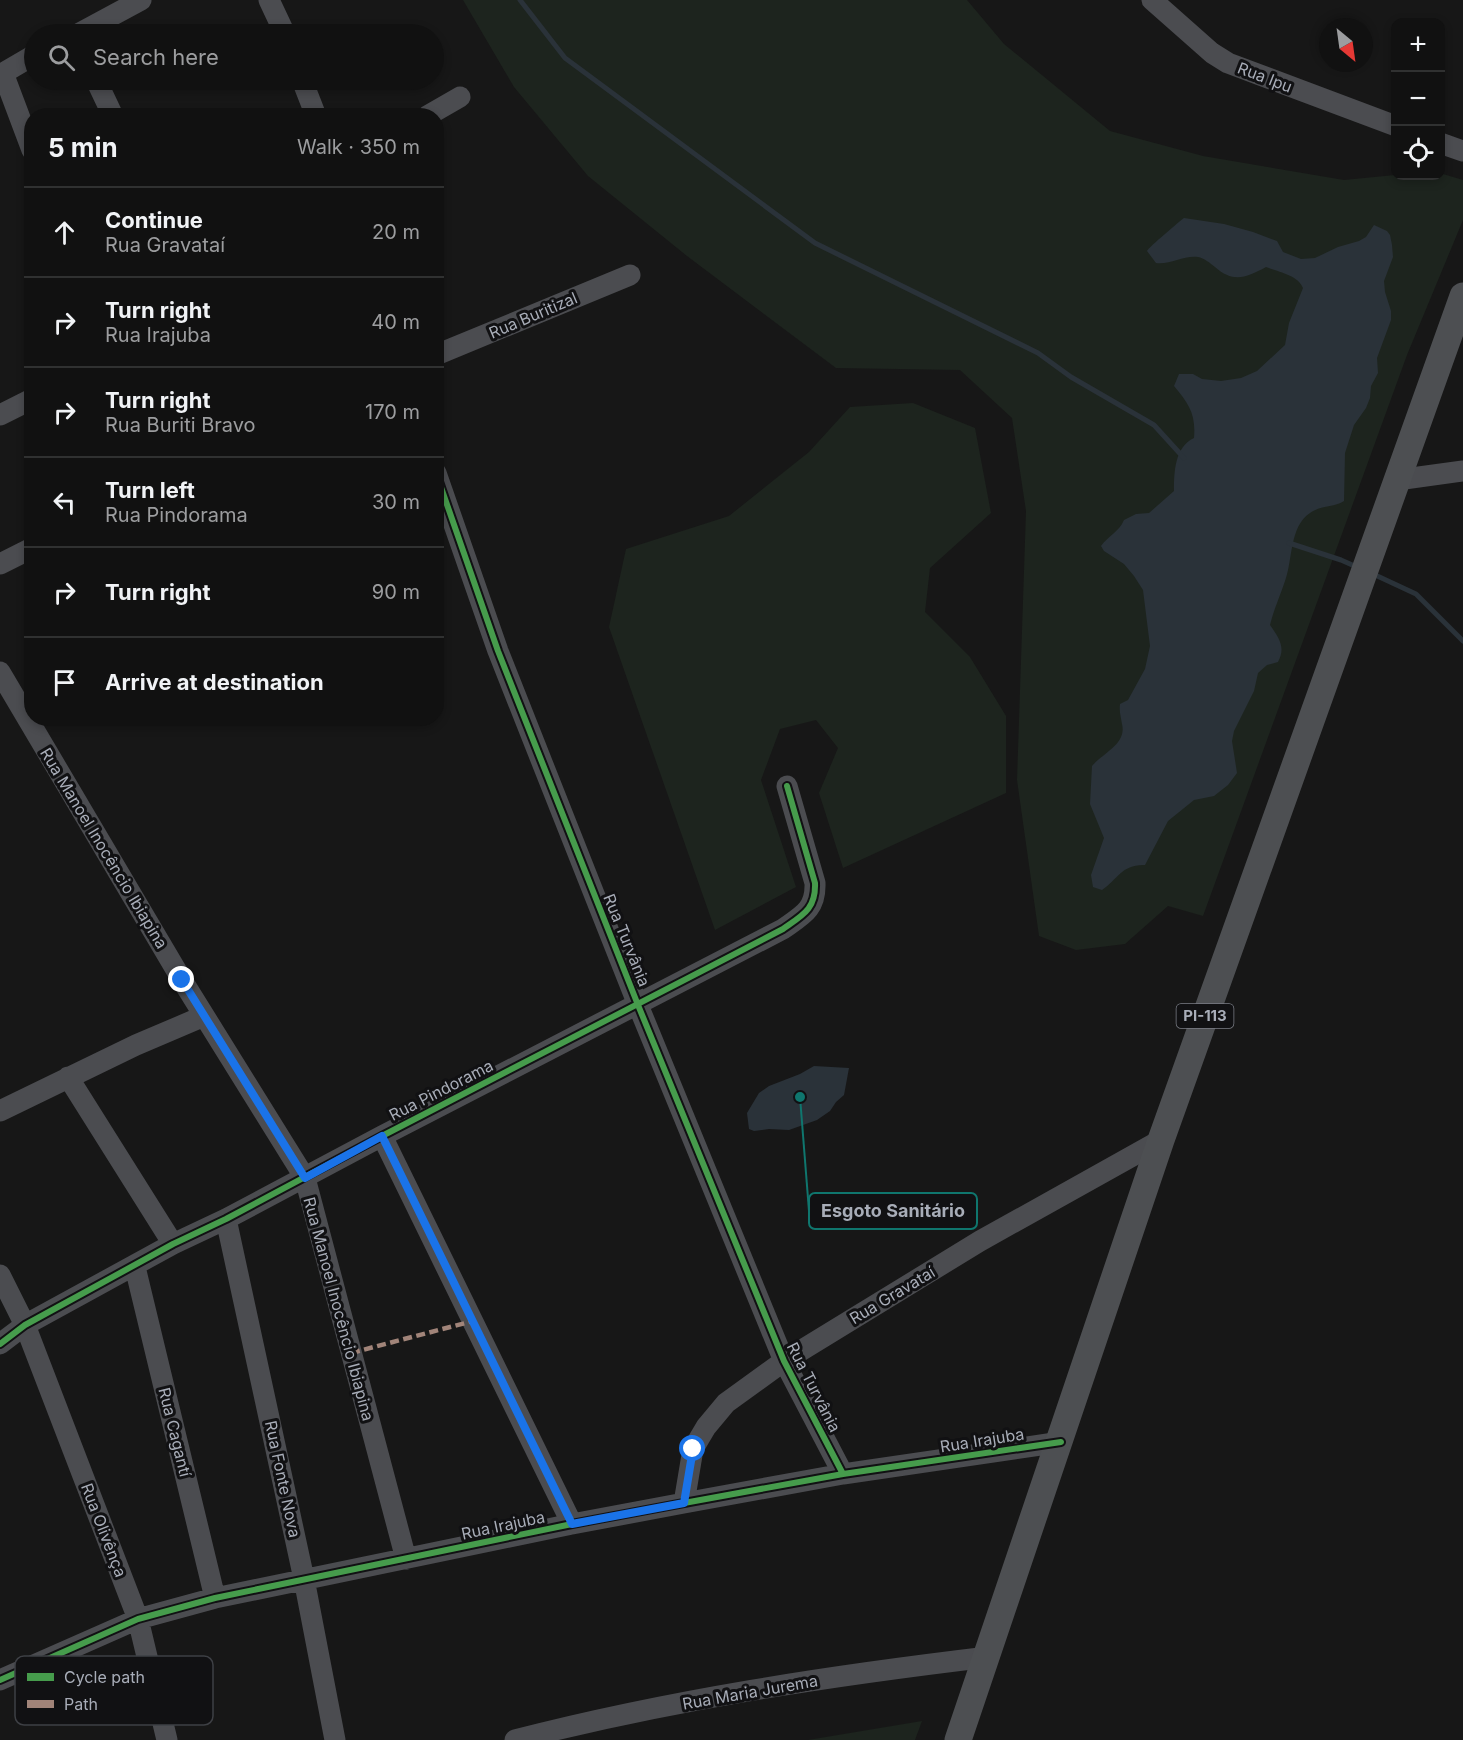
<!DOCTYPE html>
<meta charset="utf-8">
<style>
:root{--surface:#111;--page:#1e1f1f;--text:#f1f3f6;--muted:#9c9d9f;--line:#303131}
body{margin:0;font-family:Inter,sans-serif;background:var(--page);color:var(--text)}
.controls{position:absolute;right:18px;top:18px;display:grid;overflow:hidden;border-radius:12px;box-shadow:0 3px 9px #0003}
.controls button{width:54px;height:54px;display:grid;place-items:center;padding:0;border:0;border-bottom:2px solid var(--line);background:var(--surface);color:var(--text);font:30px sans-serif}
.compass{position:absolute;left:1319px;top:18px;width:54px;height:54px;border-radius:50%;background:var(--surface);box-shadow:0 3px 9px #0003;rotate:151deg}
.stop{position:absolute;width:18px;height:18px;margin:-14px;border:4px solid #1a73e8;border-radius:50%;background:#fff}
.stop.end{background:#1a73e8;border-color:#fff;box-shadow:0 2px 6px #0008}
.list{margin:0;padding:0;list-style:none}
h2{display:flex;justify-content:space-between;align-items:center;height:78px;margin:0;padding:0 24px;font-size:26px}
h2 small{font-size:20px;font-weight:400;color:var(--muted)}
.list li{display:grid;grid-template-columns:39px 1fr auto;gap:18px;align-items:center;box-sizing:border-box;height:90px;padding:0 24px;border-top:2px solid var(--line)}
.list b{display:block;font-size:22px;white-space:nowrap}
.list p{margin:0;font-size:20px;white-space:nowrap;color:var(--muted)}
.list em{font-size:20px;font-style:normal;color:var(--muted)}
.icon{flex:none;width:33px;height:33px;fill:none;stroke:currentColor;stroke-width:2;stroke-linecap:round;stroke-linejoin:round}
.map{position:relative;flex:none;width:1463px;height:1740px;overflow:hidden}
.search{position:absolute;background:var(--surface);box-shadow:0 3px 9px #0003;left:24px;top:24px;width:420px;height:66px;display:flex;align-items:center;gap:15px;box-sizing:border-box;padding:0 21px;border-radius:33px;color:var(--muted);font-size:22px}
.panel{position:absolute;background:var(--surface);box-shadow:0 3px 9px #0003;left:24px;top:108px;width:420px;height:618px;border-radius:24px}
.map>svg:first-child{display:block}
.green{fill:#1d241e}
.water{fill:#2a3239}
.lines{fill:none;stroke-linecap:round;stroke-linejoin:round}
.stream{stroke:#2a3239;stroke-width:5}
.minor{stroke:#4b4c50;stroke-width:21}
.major{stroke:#4d4f52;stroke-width:27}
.quiet{stroke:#a18479;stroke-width:4.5;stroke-dasharray:9 4.5;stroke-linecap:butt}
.cycleway-casing{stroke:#111113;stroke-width:10}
.cycleway{stroke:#469c4c;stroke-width:6}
.route{stroke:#1a73e8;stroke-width:8}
.labels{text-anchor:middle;stroke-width:6;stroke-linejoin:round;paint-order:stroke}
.shield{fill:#111113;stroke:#7b7e86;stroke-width:1.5}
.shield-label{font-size:15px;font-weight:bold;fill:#a8adb8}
.street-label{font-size:16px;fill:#a8adb8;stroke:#111113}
.key{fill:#111113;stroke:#3e4045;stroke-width:1.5}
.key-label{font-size:16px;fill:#a8adb8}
.leader{fill:none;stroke:#0f766e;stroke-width:2}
.callout-dot{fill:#0f766e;stroke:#111113;stroke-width:2}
.callout{fill:#111113;stroke:#0f766e;stroke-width:2}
.callout-label{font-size:18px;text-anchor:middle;font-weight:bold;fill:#a8adb8}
</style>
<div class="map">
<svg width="1463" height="1740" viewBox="0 0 1463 1740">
<rect width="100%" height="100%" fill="#171717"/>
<!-- green -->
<path class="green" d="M463,0h504l37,44 106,87 93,25 141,24 51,-5 45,1 3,-2 20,6v40l-56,135 -204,561 -35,-10 -43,38 -49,6 -37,-14 -22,-156 9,-269 -14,-93 -52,-48 -124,-2 -149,-112 -99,-80 -74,-89z
M913,403l62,25 16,85 -61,55 -5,44 45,45 36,59v77l-163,75 -24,-75 19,-45 -22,-28 -36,9 -19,51 35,107 -81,43 -106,-303 17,-78 103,-33 80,-64 41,-45z
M922,1721l-7,19h-107z"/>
<!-- water -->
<path class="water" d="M1184,218l40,6 29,8 24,9 6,11 18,7 14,-1 23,-11 21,-6 7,-4 8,-12 13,6 3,4 2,10 1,12 -9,24 1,11 6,19v9l-14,38 1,15 -7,13 -1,12 -4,10 -12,17 -9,28 -1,48c-11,7 -23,4 -34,12 -21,14 -17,47 -25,68 -5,15 -11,28 -15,44 9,13 16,22 8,37l-11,3 -9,8 -4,18 -20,40 -2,10 5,32 -9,12 -14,11 -20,4 -26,21 -23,44c-23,-1 -27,14 -43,25l-9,-3 -2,-12 13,-37 -14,-34 2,-38c11,-13 35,-22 30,-42 -1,-7 -3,-12 -2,-20l8,-4 17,-31 5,-23 -7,-56 -9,-14 -10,-12 -20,-13 -3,-5c7,-10 18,-14 23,-26l12,-6 13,-1 25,-22c0,-20 1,-44 20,-53 2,-24 -5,-34 -20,-52l5,-12h14l9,5 19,2 20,-3 16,-7 28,-26 4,-22 14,-35c-5,-13 -25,-16 -37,-21 -20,11 -33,16 -51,0 -5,-4 -11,-9 -17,-10 -14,-2 -28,8 -42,6l-9,-12c2,-4 33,-30 37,-33z
M814,1066l35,2 -5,27 -8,7 -6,9 -13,9 -28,10 -20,-1 -15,2 -5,-2 -2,-16 12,-20 10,-7 31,-12z"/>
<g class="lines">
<!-- stream -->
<path class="stream" d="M520,0l45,58 250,185 223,110 33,24 83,48 30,33
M1289,543l52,17 18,8
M1373,574l43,20 47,47"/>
<!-- minor -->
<path class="minor" d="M269,0l16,34
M1152,0l60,53 16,10 168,63
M78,34l63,-34
M3,73l29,77
M0,75l34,-20
M96,80l17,36
M302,80l14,36
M427,116l33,-19
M1440,143l23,8
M436,355l194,-80
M0,415l32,-16
M436,473l62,178 140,354 146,356 59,113
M1397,480l66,-9
M0,564l32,-16
M0,672l182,308 123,198 101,381
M68,1077l105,167
M0,1111l136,-66 68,-29
M382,1136l190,388
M226,1219l78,360 31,161
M135,1267l80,331
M0,1275l25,50 113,294 29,121
M0,1344l25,-19 148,-81 53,-25 156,-83 401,-207c20,-14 33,-20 32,-46l-28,-97
M684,1503l9,-54 13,-22 20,-24 58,-42 196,-120 181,-101
M0,1680l138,-61 77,-21 357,-74 112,-21 159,-29 218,-32
M515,1740c155,-40 314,-64 473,-83"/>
<!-- major -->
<path class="major" d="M958,1740l203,-600 302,-844"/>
<!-- quiet -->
<path class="quiet" d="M351,1353l122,-32"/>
<defs>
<path id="cycleway" d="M436,473l62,178 140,354 146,356 59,113
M0,1344l25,-19 148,-81 53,-25 156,-83 401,-207c20,-14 33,-20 32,-46l-28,-97
M0,1680l138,-61 77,-21 357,-74 112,-21 159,-29 218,-32"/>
</defs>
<!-- cycleway casing -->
<use href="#cycleway" class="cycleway-casing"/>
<!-- cycleway -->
<use href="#cycleway" class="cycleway"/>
</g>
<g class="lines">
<!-- route -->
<path class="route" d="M182,980l123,198 77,-42 190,388 112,-21 9,-54"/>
</g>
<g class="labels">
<!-- shield labels -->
<rect class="shield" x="1176.5" y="1004" width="57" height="24" rx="4.5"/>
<g class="shield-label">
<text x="1205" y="1021">PI-113</text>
</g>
<!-- street labels -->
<g class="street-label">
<text transform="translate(1265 77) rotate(21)" y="6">Rua Ipu</text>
<text transform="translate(533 315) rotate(-23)" y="6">Rua Buritizal</text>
<text transform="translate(104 848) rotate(59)" y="6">Rua Manoel Inocêncio Ibiapina</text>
<text transform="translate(627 940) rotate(68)" y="6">Rua Turvânia</text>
<text transform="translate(441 1090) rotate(-27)" y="6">Rua Pindorama</text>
<text transform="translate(892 1295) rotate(-31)" y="6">Rua Gravataí</text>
<text transform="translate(339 1309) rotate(75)" y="6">Rua Manoel Inocêncio Ibiapina</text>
<text transform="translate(814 1387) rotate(63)" y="6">Rua Turvânia</text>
<text transform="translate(175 1432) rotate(76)" y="6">Rua Cagantí</text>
<text transform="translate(982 1440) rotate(-9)" y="6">Rua Irajuba</text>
<text transform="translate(283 1479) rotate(78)" y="6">Rua Fonte Nova</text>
<text transform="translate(503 1525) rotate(-12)" y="6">Rua Irajuba</text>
<text transform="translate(104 1530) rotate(69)" y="6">Rua Olivênça</text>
<text transform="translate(750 1692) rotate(-10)" y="6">Rua Maria Jurema</text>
</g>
</g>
<!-- legend -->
<rect x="15" y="1656" width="198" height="69" rx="9" class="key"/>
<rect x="27" y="1673" width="27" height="8" fill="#469c4c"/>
<rect x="27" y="1700" width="27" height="8" fill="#a18479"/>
<g class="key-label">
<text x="64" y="1683">Cycle path</text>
<text x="64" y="1710">Path</text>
</g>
<!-- callouts -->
<path class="leader" d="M800 1097L809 1211"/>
<circle class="callout-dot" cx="800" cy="1097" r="6"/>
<rect class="callout" x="809" y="1193" width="168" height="36" rx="6"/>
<g class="callout-label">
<text x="893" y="1217">Esgoto Sanitário</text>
</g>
</svg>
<div class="controls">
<button>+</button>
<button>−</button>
<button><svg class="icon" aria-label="locate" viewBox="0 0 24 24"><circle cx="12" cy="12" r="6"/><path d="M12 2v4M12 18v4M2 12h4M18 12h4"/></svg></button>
</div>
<svg class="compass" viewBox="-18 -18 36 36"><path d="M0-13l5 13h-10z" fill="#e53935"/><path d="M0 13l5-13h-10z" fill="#9c9d9f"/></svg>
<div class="stop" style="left:693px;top:1449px"></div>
<div class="stop end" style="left:182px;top:980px"></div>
<div class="search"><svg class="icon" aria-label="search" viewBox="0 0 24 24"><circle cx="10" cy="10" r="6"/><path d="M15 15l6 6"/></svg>Search here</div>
<section class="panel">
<h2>5 min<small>Walk · 350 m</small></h2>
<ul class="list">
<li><svg class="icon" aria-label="ahead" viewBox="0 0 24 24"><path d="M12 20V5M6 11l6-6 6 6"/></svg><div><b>Continue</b><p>Rua Gravataí</p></div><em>20 m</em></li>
<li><svg class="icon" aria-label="right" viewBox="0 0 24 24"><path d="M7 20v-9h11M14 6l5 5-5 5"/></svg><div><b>Turn right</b><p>Rua Irajuba</p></div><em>40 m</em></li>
<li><svg class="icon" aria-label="right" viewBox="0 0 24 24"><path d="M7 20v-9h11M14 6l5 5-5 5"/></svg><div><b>Turn right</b><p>Rua Buriti Bravo</p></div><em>170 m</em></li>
<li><svg class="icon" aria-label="left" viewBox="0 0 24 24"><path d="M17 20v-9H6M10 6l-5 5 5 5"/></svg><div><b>Turn left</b><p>Rua Pindorama</p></div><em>30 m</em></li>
<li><svg class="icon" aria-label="right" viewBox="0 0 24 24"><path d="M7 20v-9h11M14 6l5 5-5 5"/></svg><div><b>Turn right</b></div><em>90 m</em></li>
<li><svg class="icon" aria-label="arrive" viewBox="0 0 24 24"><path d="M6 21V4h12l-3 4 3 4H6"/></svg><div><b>Arrive at destination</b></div></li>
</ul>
</section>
</div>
